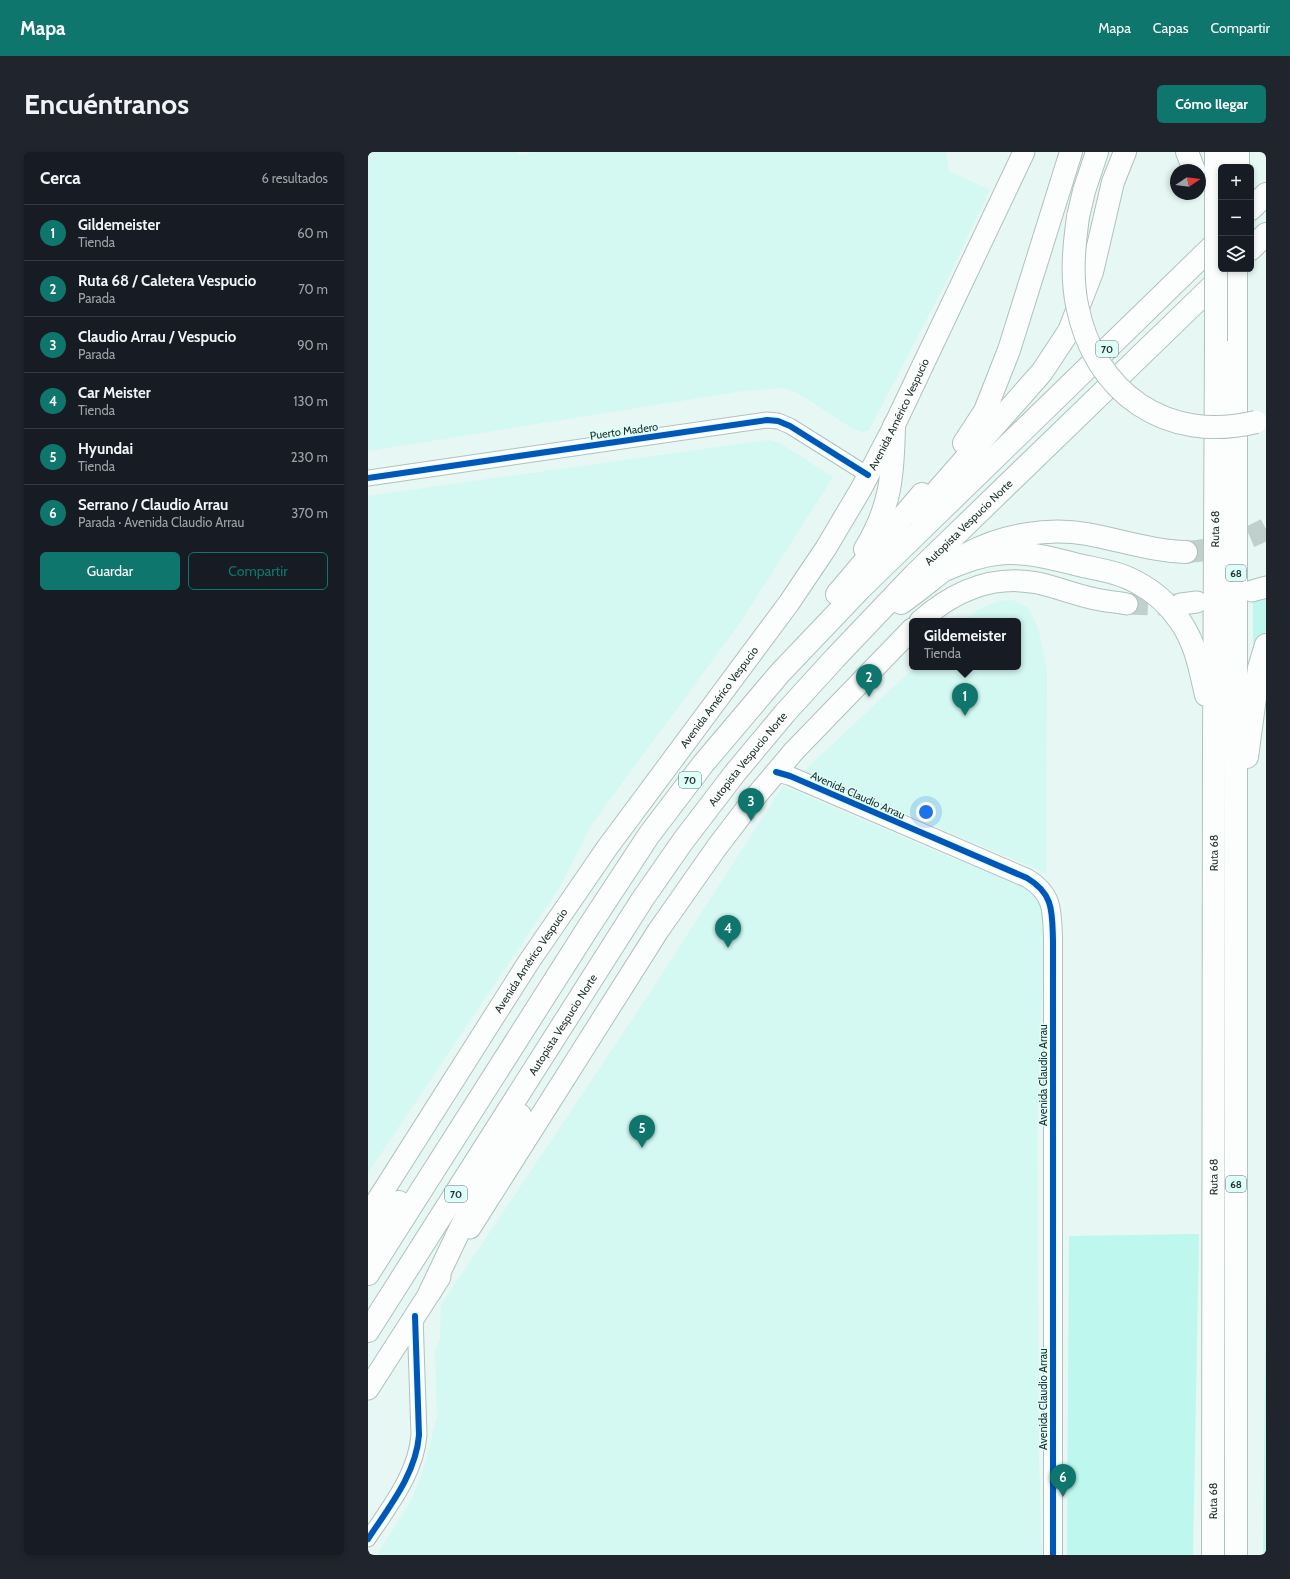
<!DOCTYPE html>
<html lang="es">
<meta charset="utf-8">
<style>
:root{--surface:#171b24;--page:#20242c;--text:#f1f3f6;--muted:#9ea1a6;--line:#363941;--accent:#0f766e}
body{margin:0;font-family:Cabin,sans-serif;background:var(--page);color:var(--text)}
.controls{position:absolute;right:12px;top:12px;display:grid;overflow:hidden;border-radius:6px;box-shadow:0 2px 6px #0003}
.controls button{width:36px;height:36px;display:grid;place-items:center;padding:0;border:0;border-bottom:1px solid var(--line);background:var(--surface);color:var(--text);font:20px sans-serif}
.compass{position:absolute;left:802px;top:12px;width:36px;height:36px;border-radius:50%;background:var(--surface);box-shadow:0 2px 6px #0003;rotate:77deg}
.you{position:absolute;left:558px;top:660px;width:14px;height:14px;margin:-10px;border:3px solid #fff;border-radius:50%;background:#1a73e8;box-shadow:0 0 0 6px #1a73e833}
.badge{display:grid;place-items:center;width:26px;height:26px;border-radius:50%;background:var(--accent);color:#fff;font-size:13px;font-weight:700}
.pin{position:absolute;translate:-50% -33px;filter:drop-shadow(0 1px 2px #0008)}
.pin::after{content:'';position:absolute;top:21px;width:14px;height:12px;background:inherit;clip-path:polygon(0 0,100% 0,50% 100%)}
.popup{position:absolute;left:541px;top:466px;width:112px;height:52px;box-sizing:border-box;display:grid;place-content:center;border-radius:6px;background:var(--surface);filter:drop-shadow(0 1px 3px #0005);font-size:13px;white-space:nowrap;color:var(--muted)}
.popup b{font-size:15px;color:var(--text)}
.popup::after{content:'';position:absolute;left:50%;top:100%;margin-left:-8px;border:8px solid transparent;border-top-color:var(--surface)}
.list{margin:0;padding:0;list-style:none}
h2{display:flex;justify-content:space-between;align-items:center;height:52px;margin:0;padding:0 16px;font-size:17px}
h2 small{font-size:13px;font-weight:400;color:var(--muted)}
.list li{display:grid;grid-template-columns:26px 1fr auto;gap:12px;align-items:center;box-sizing:border-box;height:56px;padding:0 16px;border-top:1px solid var(--line)}
.list b{display:block;font-size:15px;white-space:nowrap}
.list p{margin:0;font-size:13px;white-space:nowrap;color:var(--muted)}
.list em{font-size:13px;font-style:normal;color:var(--muted)}
.actions{display:flex;gap:8px;padding:12px 16px}
.actions a{flex:1;padding:9px 0;border:1px solid var(--accent);border-radius:6px;text-align:center;font-size:14px;color:var(--accent)}
.actions .main{background:var(--accent);color:#fff}
.icon{flex:none;width:22px;height:22px;fill:none;stroke:currentColor;stroke-width:2;stroke-linecap:round;stroke-linejoin:round}
.map{position:relative;flex:none;width:898px;height:1403px;overflow:hidden;border-radius:6px}
header{display:flex;align-items:center;gap:24px;box-sizing:border-box;height:56px;padding:0 20px;background:var(--accent);color:#fff}
header strong{font-size:19px}
nav{display:flex;gap:22px;margin-inline-start:auto;font-size:14px}
.intro{display:flex;align-items:center;justify-content:space-between;box-sizing:border-box;height:96px;padding:0 24px}
h1{margin:0;font-size:28px}
.button{padding:10px 18px;border-radius:6px;background:var(--accent);color:#fff;font-size:14px;font-weight:700}
main{display:flex;gap:24px;padding:0 24px}
aside{flex:1;background:var(--surface);border-radius:6px;box-shadow:0 2px 6px #0003}
.map>svg:first-child{display:block}
.built{fill:#d4f8f2}
.green{fill:#bdf7ee}
.lines{fill:none;stroke-linecap:round;stroke-linejoin:round}
.secondary-tunnel{stroke:#bfd0cd;stroke-width:21;stroke-dasharray:21 10;stroke-linecap:butt}
.motorway-tunnel{stroke:#bfd0cd;stroke-width:22;stroke-dasharray:22 11;stroke-linecap:butt}
.minor-casing{stroke:#b1c1be;stroke-width:17}
.tertiary-casing{stroke:#b1c1be;stroke-width:20}
.secondary-casing{stroke:#b1c1be;stroke-width:23}
.motorway-casing{stroke:#b1c1be;stroke-width:24}
.minor{stroke:#fbfefd;stroke-width:15}
.tertiary{stroke:#fbfefd;stroke-width:18}
.secondary{stroke:#fbfefd;stroke-width:21}
.motorway{stroke:#fbfefd;stroke-width:22}
.motorway-bridge-casing{stroke:#b1c1be;stroke-width:24;stroke-linecap:butt}
.motorway-bridge{stroke:#fbfefd;stroke-width:22}
.cycleway-casing{stroke:#defff9;stroke-width:8}
.cycleway{stroke:#0057b8;stroke-width:6}
.labels{text-anchor:middle;stroke-width:3;stroke-linejoin:round;paint-order:stroke}
.shield{fill:#defff9;stroke:#5a706c;stroke-width:1}
.shield-label{font-size:10px;font-weight:bold;fill:#22322f}
.street-label{font-size:11px;fill:#22322f;stroke:#defff9}
</style>
<header>
<strong>Mapa</strong>
<nav><a>Mapa</a><a>Capas</a><a>Compartir</a></nav>
</header>
<div class="intro"><h1>Encuéntranos</h1><a class="button">Cómo llegar</a></div>
<main>
<aside>
<h2>Cerca<small>6 resultados</small></h2>
<ul class="list">
<li><span class="badge">1</span><div><b>Gildemeister</b><p>Tienda</p></div><em>60 m</em></li>
<li><span class="badge">2</span><div><b>Ruta 68 / Caletera Vespucio</b><p>Parada</p></div><em>70 m</em></li>
<li><span class="badge">3</span><div><b>Claudio Arrau / Vespucio</b><p>Parada</p></div><em>90 m</em></li>
<li><span class="badge">4</span><div><b>Car Meister</b><p>Tienda</p></div><em>130 m</em></li>
<li><span class="badge">5</span><div><b>Hyundai</b><p>Tienda</p></div><em>230 m</em></li>
<li><span class="badge">6</span><div><b>Serrano / Claudio Arrau</b><p>Parada · Avenida Claudio Arrau</p></div><em>370 m</em></li>
</ul>
<div class="actions"><a class="main">Guardar</a><a>Compartir</a></div>
</aside>
<div class="map">
<svg width="898" height="1403" viewBox="0 0 898 1403">
<rect width="100%" height="100%" fill="#e6f7f4"/>
<!-- built -->
<path class="built" d="M0,0h149l3,3 19,-3h407l3,19 41,19 -44,92 -77,148 -6,2 -8,-2 -59,-38 -13,-4 -41,3 -374,60z
M400,288l10,2 55,35 -93,146 -148,201 -33,64 -191,285v-677z
M644,448l16,7 10,21 9,42 -1,203 -242,-102 111,-104h103v-46h-54l15,-12 17,-7z
M415,634l168,72 80,27 14,22 -8,229 2,329 3,90h-662l-2,-2 33,-52 14,-36 12,-49 -2,-65 5,-12 1,-34 201,-300z"/>
<!-- green -->
<path class="green" d="M898,446v32l-13,36v-65z
M831,1082l-6,321h-126l2,-319z
M898,1143v260h-3z"/>
<g class="lines">
<!-- secondary-tunnel -->
<path class="secondary-tunnel" d="M759,452l27,1 25,-1"/>
<!-- motorway-tunnel -->
<path class="motorway-tunnel" d="M818,400c29,-2 54,-9 80,-23"/>
<defs>
<path id="minor" d="M0,326l399,-58 11,1 12,5 78,49
M0,1387c21,-32 48,-65 51,-104l-4,-119"/>
<path id="tertiary" d="M408,620l14,4 237,102c27,16 25,34 26,62v615"/>
<g id="secondary">
<path d="M884,439l14,-4"/>
<path d="M813,452l16,-2"/>
<path d="M552,469c34,-30 72,-47 118,-38 18,4 35,11 53,15 12,3 24,4 36,6"/>
<path id="s1" d="M0,1063l160,-252 79,-115 182,-245 37,-55 35,-59 33,-63 130,-274"/>
<path d="M102,1076l188,-297 59,-84 39,-51 38,-45 118,-122"/>
<path d="M0,1237l72,-112"/>
</g>
<g id="motorway">
<path d="M819,0l7,18"/>
<path d="M848,0v49"/>
<path d="M870,0v15"/>
<path d="M883,57l15,-15"/>
<path d="M710,65l6,-26 13,-39"/>
<path d="M883,97l15,-15"/>
<path d="M596,291l21,-32 24,-61 62,-198"/>
<path d="M550,363l20,-25 104,-118 27,-41 23,-59 21,-90 12,-30"/>
<path d="M497,397c26,-42 28,-75 29,-123"/>
<path d="M579,417c16,-7 31,-13 49,-15 29,-4 58,5 87,12 19,4 38,7 55,17 17,9 31,22 42,38 16,23 20,48 26,74"/>
<path d="M469,442l85,-100"/>
<path d="M533,451c22,-15 44,-36 66,-49 35,-19 81,-27 120,-20 33,6 65,17 99,18"/>
<path d="M879,605l12,-89 7,-23"/>
<path d="M0,1090l31,-40"/>
<path d="M0,1122l220,-346 61,-93 54,-71 77,-91 81,-85 360,-350"/>
<path d="M62,1140l32,-67 58,-110"/>
<path id="s2" d="M0,1179l274,-431 41,-59 52,-68 50,-60 50,-55 79,-83 316,-306"/>
<path id="s3" d="M845,1403l1,-816 2,-398"/>
<path d="M868,1403v-1286"/>
</g>
</defs>
<!-- minor casing -->
<use href="#minor" class="minor-casing"/>
<!-- tertiary casing -->
<use href="#tertiary" class="tertiary-casing"/>
<!-- secondary casing -->
<use href="#secondary" class="secondary-casing"/>
<!-- motorway casing -->
<use href="#motorway" class="motorway-casing"/>
<!-- minor -->
<use href="#minor" class="minor"/>
<!-- tertiary -->
<use href="#tertiary" class="tertiary"/>
<!-- secondary -->
<use href="#secondary" class="secondary"/>
<!-- motorway -->
<use href="#motorway" class="motorway"/>
<defs>
<path id="motorway-bridge" d="M710,65c-4,29 -7,58 -1,88 17,88 90,139 179,117
M848,189v-140"/>
</defs>
<!-- motorway-bridge casing -->
<use href="#motorway-bridge" class="motorway-bridge-casing"/>
<!-- motorway-bridge -->
<use href="#motorway-bridge" class="motorway-bridge"/>
<defs>
<path id="cycleway" d="M0,326l399,-58 11,1 12,5 78,49
M408,620l14,4 237,102c27,16 25,34 26,62v615
M0,1387c21,-32 48,-65 51,-104l-4,-119"/>
</defs>
<!-- cycleway casing -->
<use href="#cycleway" class="cycleway-casing"/>
<!-- cycleway -->
<use href="#cycleway" class="cycleway"/>
</g>
<g class="labels">
<!-- shield labels -->
<g class="shield">
<rect x="728" y="189" width="22" height="16" rx="3"/>
<rect x="858" y="413" width="20" height="16" rx="3"/>
<rect x="311" y="620" width="22" height="16" rx="3"/>
<rect x="858" y="1024" width="20" height="16" rx="3"/>
<rect x="77" y="1034" width="22" height="16" rx="3"/>
</g>
<g class="shield-label">
<text x="739" y="201">70</text>
<text x="868" y="425">68</text>
<text x="322" y="632">70</text>
<text x="868" y="1036">68</text>
<text x="88" y="1046">70</text>
</g>
<!-- street labels -->
<g class="street-label">
<text dy="4" stroke="none"><textPath href="#s1" startOffset="962">Avenida Américo Vespucio</textPath></text>
<text transform="translate(256 279) rotate(-8)" y="4">Puerto Madero</text>
<text dy="4" stroke="none"><textPath href="#s2" startOffset="1011">Autopista Vespucio Norte</textPath></text>
<text dy="4" stroke="none"><textPath href="#s3" startOffset="1026">Ruta 68</textPath></text>
<text dy="4" stroke="none"><textPath href="#s1" startOffset="626">Avenida Américo Vespucio</textPath></text>
<text dy="4" stroke="none"><textPath href="#s2" startOffset="687">Autopista Vespucio Norte</textPath></text>
<text transform="translate(490 643) rotate(24)" y="4">Avenida Claudio Arrau</text>
<text dy="4" stroke="none"><textPath href="#s3" startOffset="702">Ruta 68</textPath></text>
<text dy="4" stroke="none"><textPath href="#s1" startOffset="302">Avenida Américo Vespucio</textPath></text>
<text dy="4" stroke="none"><textPath href="#s2" startOffset="363">Autopista Vespucio Norte</textPath></text>
<text transform="translate(675 923) rotate(-90)" y="4">Avenida Claudio Arrau</text>
<text dy="4" stroke="none"><textPath href="#s3" startOffset="378">Ruta 68</textPath></text>
<text transform="translate(675 1247) rotate(-90)" y="4">Avenida Claudio Arrau</text>
<text dy="4" stroke="none"><textPath href="#s3" startOffset="54">Ruta 68</textPath></text>
</g>
</g>
</svg>
<div class="controls">
<button>+</button>
<button>−</button>
<button><svg class="icon" aria-label="layers" viewBox="0 0 24 24"><path d="M12 4l9 5-9 5-9-5zM3 14l9 5 9-5"/></svg></button>
</div>
<svg class="compass" viewBox="-18 -18 36 36"><path d="M0-13l5 13h-10z" fill="#e53935"/><path d="M0 13l5-13h-10z" fill="#9ea1a6"/></svg>
<div class="you"></div>
<div class="pin badge" style="left:597px;top:564px">1</div>
<div class="popup"><b>Gildemeister</b>Tienda</div>
<div class="pin badge" style="left:501px;top:545px">2</div>
<div class="pin badge" style="left:383px;top:669px">3</div>
<div class="pin badge" style="left:360px;top:796px">4</div>
<div class="pin badge" style="left:274px;top:996px">5</div>
<div class="pin badge" style="left:695px;top:1345px">6</div>
</div>
</main>
